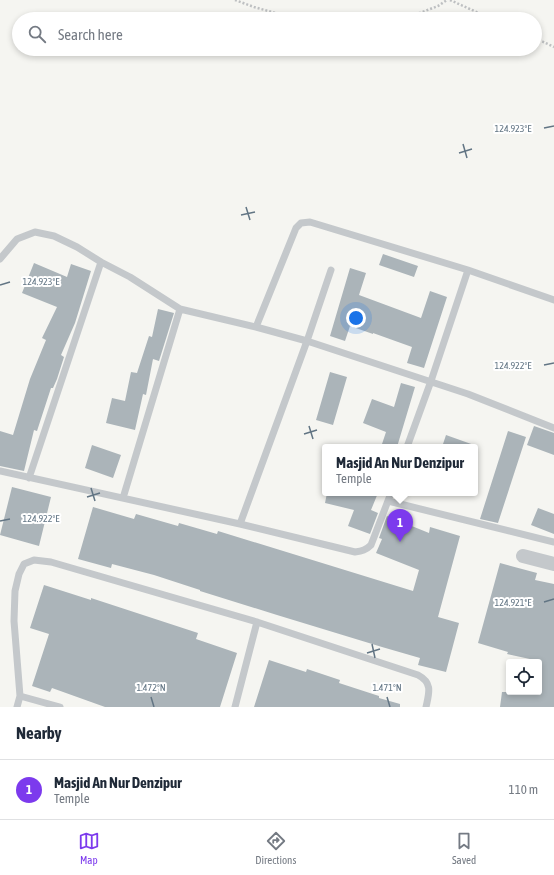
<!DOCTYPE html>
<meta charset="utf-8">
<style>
:root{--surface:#fff;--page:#f2f2f3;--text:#1f2937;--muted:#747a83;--line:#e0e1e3;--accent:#7c3aed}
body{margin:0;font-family:"Asap Condensed",sans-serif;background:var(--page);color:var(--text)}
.controls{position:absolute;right:12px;bottom:12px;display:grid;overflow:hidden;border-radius:4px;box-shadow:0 2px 6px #0003}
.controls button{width:36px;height:36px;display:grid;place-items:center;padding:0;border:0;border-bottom:1px solid var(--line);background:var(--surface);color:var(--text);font:20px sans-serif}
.you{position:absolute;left:356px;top:318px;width:14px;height:14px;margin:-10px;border:3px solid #fff;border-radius:50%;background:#1a73e8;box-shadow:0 0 0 6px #1a73e833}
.badge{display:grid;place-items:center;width:26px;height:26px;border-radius:50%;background:var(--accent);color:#fff;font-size:13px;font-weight:700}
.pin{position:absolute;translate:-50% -33px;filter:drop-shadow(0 1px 2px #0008)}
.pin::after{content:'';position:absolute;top:21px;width:14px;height:12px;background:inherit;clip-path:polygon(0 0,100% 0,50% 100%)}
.popup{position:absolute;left:322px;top:444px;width:156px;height:52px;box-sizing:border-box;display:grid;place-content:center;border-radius:4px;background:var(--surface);filter:drop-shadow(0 1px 3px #0005);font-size:13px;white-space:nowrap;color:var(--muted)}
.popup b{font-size:15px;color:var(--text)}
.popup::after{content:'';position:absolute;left:50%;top:100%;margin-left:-8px;border:8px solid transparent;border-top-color:var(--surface)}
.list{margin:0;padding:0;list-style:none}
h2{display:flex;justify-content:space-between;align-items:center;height:52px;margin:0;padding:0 16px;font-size:17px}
h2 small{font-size:13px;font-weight:400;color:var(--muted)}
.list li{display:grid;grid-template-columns:26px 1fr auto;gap:12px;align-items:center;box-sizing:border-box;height:60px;padding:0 16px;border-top:1px solid var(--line)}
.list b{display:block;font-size:15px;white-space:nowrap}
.list p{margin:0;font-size:13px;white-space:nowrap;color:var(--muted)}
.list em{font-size:13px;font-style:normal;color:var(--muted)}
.icon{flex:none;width:22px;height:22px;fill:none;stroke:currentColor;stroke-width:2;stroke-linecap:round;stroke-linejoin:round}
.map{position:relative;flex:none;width:554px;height:707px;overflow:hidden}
.search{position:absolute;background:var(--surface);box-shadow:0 2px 6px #0003;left:12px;right:12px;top:12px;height:44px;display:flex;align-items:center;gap:10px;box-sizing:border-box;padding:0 14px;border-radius:22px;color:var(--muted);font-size:15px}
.sheet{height:112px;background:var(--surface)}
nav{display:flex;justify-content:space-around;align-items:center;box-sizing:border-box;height:56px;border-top:1px solid var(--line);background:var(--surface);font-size:11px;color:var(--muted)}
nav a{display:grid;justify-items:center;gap:2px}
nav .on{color:var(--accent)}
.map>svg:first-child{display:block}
.building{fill:#abb4b9}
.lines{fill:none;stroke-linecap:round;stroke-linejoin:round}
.path{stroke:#bec0c2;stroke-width:2.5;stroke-dasharray:2 2;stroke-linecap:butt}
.service{stroke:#c4c8cb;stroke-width:7}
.minor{stroke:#c4c8cb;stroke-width:14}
.ticks{fill:none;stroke:#627584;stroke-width:1.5}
.ticks-label{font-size:10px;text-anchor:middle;fill:#627584;stroke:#fff;stroke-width:4;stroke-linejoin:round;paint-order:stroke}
</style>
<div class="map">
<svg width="554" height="707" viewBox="0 0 554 707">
<rect width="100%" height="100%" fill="#f5f5f1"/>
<!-- building -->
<path class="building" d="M383,254l35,12 -4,11 -35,-12z
M34,263l33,14 4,-13 20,7 -16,52 -14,32 3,2 -7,22 -4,9h-2l-14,43 -3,-1 -10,41 -24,-5v-35l13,4 17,-56 16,-39 -4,-2 15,-31 -35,-14z
M350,268l16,5 -7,22 62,23 9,-27 17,6 -23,71 -17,-5 5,-16 -39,-14v1l-23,-8 -5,15 -15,-5z
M158,309l16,4 -15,48 -6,-2 -7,36 -3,-1 -8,36 -29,-7 6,-25 13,3 6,-29 6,1 12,-37 3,1z
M330,372l17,5 -14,48 -17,-5z
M401,383l14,4 -18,60h-16l5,-15 -23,-9 9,-24 22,8z
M534,426l20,7v22l-27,-10z
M508,431l18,6 -28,86 -18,-4z
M446,435l28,10v2h-32z
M92,445l29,10 -8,23 -28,-10z
M12,487l39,10 -12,49 -39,-11z
M327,493h51l-7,17 7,3 -8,21 -22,-8 6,-16 -29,-7z
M93,507l41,12 2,-5 42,12 1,-3 38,11 1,-3 195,60 6,-21 -43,-17 6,-14 -3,-1 8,-22 42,17 1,-6 30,9 -22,81 21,6 -13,49 -28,-7 2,-7 -38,-11 -105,-32 -77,-24v-1l-46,-15 -42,-11 -1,4 -33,-9z
M538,508l16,6v20l-23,-9z
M500,563l37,10 -2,7 19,4v123h-54l2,-15h37v-31l-32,-7 1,-2 -30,-9z
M44,585l47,15v-2l107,35 -2,6 41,14 -17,54h-115l-53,-19 -2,4 -18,-6 17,-52 -19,-6z
M269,660l37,12 1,-3 33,11 -1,3 40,13v2l21,6v3h-146z"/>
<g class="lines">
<!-- path -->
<path class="path" d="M235,0l19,7 43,12
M450,0l42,19
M404,19l34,-13 9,-6
M535,38l19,9"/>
<!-- service -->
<path class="service" d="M0,259l17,-20 18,-7 19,4 23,11 24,15
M256,327l40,-99 5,-5 9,-1 158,48 86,30
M407,447l24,-66 37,-111
M0,471l240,53 115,28c7,-1 11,-2 16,-7l20,-52
M29,478l72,-216 29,15 50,32 76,18 51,14 161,53 86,34
M123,498l57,-189
M388,501l166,41
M240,524l67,-183 24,-71
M20,696l-6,-75 1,-30 4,-17 5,-10 10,-4 17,2 206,60 161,53c15,8 11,18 8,32
M17,707l3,-11 40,11
M235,707l22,-85"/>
<!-- minor -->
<path class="minor" d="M523,556l31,8"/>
</g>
<!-- ticks -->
<path class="ticks" d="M544,128l10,-2M463,144l4,14M459,153l13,-4M246,207l4,13M241,215l14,-3M0,285l10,-3M544,365l10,-2M309,426l4,13M304,434l13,-4M91,488l4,13M87,497l13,-4M0,521l10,-2M544,602l10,-3M372,644l3,14M367,653l13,-4M151,697l3,10M387,697l3,10"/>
<g class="ticks-label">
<text x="513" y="132">124.923°E</text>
<text x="41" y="285">124.923°E</text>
<text x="513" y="369">124.922°E</text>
<text x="41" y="522">124.922°E</text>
<text x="513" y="606">124.921°E</text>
<text x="151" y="691">1.472°N</text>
<text x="387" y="691">1.471°N</text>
</g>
</svg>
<div class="controls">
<button><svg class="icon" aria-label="locate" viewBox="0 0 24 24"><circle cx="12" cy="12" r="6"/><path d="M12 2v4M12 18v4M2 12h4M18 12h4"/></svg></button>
</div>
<div class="you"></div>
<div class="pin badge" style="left:400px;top:542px">1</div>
<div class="popup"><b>Masjid An Nur Denzipur</b>Temple</div>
<div class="search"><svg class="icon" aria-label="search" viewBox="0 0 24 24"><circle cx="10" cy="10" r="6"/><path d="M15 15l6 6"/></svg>Search here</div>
</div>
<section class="sheet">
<h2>Nearby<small></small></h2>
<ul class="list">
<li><span class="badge">1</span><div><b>Masjid An Nur Denzipur</b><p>Temple</p></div><em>110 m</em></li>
</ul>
</section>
<nav>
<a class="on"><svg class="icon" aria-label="map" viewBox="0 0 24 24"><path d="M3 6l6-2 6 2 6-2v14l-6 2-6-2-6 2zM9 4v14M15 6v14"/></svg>Map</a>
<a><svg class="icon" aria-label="directions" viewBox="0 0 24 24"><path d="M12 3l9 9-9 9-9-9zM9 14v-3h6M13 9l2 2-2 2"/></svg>Directions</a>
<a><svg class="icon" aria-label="saved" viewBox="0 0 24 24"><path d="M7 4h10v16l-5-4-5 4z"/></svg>Saved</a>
</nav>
